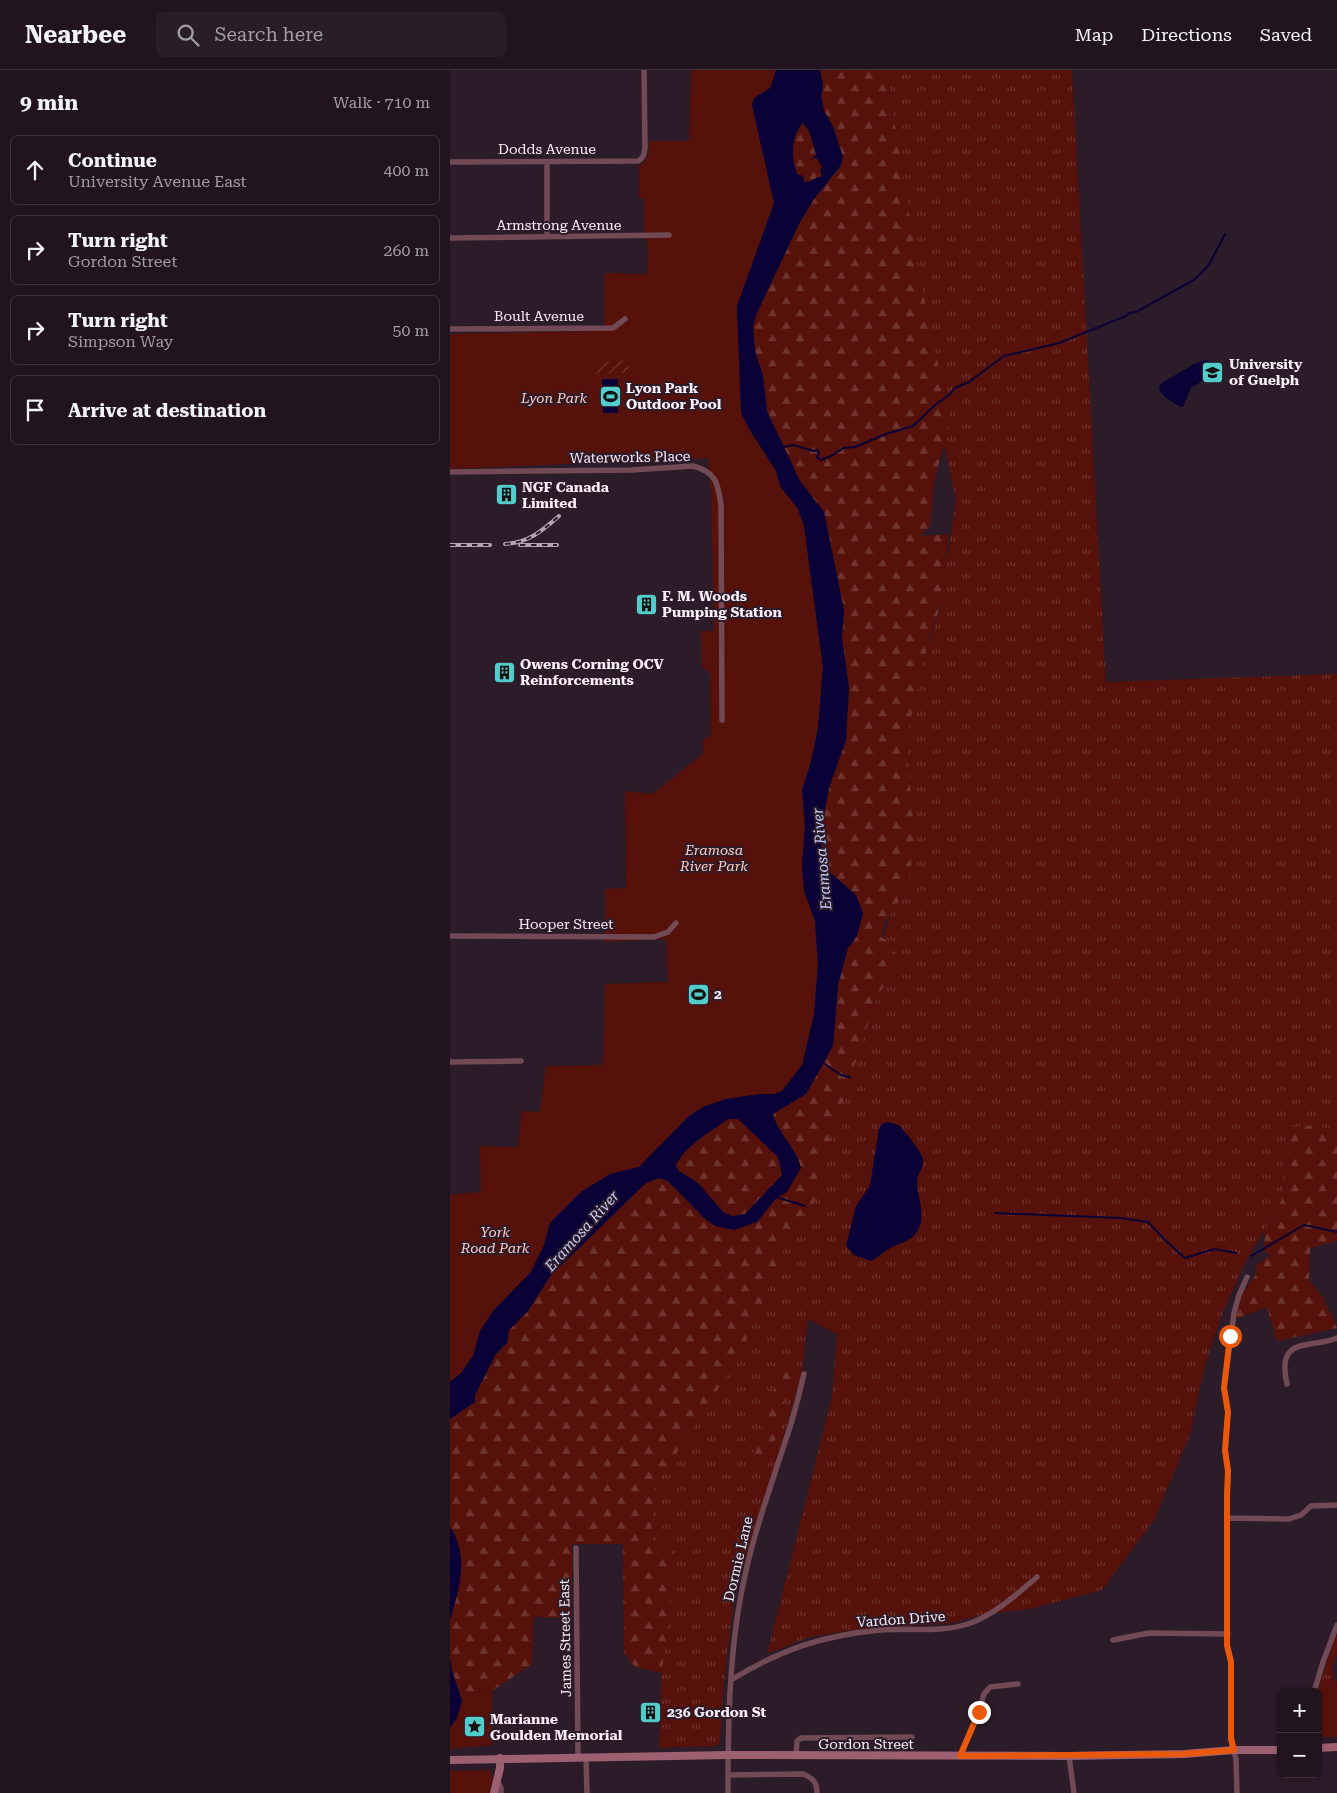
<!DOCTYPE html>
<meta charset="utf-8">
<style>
:root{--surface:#21141f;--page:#291d28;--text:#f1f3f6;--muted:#a29ea4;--line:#3e333d}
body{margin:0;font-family:"Roboto Serif",serif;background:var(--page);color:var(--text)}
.controls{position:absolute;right:15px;bottom:15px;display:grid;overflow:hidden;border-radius:8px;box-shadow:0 1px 4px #0004}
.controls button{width:45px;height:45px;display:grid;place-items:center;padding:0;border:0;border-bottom:1px solid var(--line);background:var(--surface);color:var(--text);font:25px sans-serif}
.stop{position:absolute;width:15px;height:15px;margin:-11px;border:4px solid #ea580c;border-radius:50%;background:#fff}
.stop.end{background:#ea580c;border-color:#fff;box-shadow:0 1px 5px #0008}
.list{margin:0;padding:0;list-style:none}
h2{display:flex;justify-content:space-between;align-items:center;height:65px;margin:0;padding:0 20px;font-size:21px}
h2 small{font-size:16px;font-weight:400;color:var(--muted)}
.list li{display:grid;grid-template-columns:32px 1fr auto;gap:15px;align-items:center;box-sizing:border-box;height:70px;margin:0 10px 10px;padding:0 10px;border:1px solid var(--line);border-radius:8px}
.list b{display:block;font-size:19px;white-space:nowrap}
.list p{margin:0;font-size:16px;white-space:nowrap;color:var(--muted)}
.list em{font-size:16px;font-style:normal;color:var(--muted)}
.icon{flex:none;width:28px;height:28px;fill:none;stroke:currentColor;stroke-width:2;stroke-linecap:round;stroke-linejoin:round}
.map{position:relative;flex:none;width:887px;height:1723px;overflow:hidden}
header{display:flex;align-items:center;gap:30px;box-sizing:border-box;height:70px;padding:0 25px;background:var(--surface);border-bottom:1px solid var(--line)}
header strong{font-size:24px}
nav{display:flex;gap:28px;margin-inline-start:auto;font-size:18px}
.search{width:350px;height:45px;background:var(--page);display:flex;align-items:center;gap:12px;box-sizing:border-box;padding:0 18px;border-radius:8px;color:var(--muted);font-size:19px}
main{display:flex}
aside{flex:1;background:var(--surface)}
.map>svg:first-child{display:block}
.grass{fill:url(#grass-tufts)}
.forest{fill:url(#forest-firs)}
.park{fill:#56110a}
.garden{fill:url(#garden-furrows)}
.water{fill:#0a0136;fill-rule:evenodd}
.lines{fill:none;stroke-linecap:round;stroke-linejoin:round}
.stream{stroke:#0a0136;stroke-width:2}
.street{stroke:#714a55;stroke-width:5.5}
.secondary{stroke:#9d6071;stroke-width:8}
.rail-casing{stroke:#b4a6b1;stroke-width:4}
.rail{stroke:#2c1b29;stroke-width:2;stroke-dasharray:5.5;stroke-linecap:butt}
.route{stroke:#ea580c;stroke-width:6}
.labels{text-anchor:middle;stroke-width:4;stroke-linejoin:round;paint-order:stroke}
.street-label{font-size:14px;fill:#faeef7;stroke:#2c1b29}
.poi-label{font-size:14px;font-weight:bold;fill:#faeef7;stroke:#2c1b29;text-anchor:start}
.park-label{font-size:14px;font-style:italic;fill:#ffcbc2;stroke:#2c1b29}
.water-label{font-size:15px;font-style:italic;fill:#c5ccf7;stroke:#2c1b29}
</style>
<header>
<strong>Nearbee</strong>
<div class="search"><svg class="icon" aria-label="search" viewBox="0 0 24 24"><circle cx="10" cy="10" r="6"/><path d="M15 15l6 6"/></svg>Search here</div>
<nav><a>Map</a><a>Directions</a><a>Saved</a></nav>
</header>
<main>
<aside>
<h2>9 min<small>Walk · 710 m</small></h2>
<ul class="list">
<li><svg class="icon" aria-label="ahead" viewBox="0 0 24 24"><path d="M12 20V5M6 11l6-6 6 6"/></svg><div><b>Continue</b><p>University Avenue East</p></div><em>400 m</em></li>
<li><svg class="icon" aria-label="right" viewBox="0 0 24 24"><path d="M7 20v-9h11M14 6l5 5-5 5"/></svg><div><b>Turn right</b><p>Gordon Street</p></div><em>260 m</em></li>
<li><svg class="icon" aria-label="right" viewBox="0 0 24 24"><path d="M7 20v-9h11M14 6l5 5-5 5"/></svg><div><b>Turn right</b><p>Simpson Way</p></div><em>50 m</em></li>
<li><svg class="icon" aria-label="arrive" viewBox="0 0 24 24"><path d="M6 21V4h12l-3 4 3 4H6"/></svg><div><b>Arrive at destination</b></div></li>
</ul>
</aside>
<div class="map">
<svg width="887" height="1723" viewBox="0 0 887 1723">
<defs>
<pattern id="grass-tufts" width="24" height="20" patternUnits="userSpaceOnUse" patternTransform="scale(1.25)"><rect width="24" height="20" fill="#56110a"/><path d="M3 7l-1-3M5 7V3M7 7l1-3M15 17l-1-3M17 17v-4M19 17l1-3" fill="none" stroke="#6f342e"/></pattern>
<pattern id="forest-firs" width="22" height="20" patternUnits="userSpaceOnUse" patternTransform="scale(1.25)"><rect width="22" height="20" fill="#56110a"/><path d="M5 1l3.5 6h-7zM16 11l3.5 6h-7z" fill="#6f342e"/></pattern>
<pattern id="garden-furrows" width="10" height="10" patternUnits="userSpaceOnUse" patternTransform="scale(1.25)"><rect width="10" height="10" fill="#56110a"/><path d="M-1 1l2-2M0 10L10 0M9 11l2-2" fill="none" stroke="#6f342e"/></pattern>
</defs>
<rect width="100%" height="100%" fill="#2c1b29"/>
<!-- grass -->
<path class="grass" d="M411,0h211l34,612 231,-8v462l-55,63 -38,66 -22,49 -18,55 -14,66 -36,85 -52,70 -72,19 -46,5 -33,9 -96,7 -46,7 -42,17 65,-257 5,-63 -29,-15 -6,54 -51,176 -15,33 -12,99 -4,62 -4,3 -57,2 6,-164 -12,-42 -9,-67 153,-280 108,-324 -3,-145 39,-119 15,-108z
M887,1566v18l-5,13 2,14h-13l13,-41z"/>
<!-- forest -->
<path class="forest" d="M370,0h66l33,204 31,147 -16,61 -4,44 -10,10 29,-2 -2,16v38l-16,45 -25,106 9,101 -7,47 -24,36 -3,14 7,4 12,20 -23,36 -55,168 -4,32 -26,33 -52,125 -86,133 -3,44 3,11 21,8 -13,122 -27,-6 -11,-14 -1,-109h-51v74l-38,-1 -2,47 -40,27 -32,1 -8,-21 -2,-13v-38l8,-27 -2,-58 -6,-8v-108l25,-17v-7l21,-41 11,-11 2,-13 19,-19 23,-36 95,-92c5,-2 11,-5 15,-4 11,2 41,38 54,47l42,-4 20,-25 10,-5 12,-33 -23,-33 -3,-12 33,-20 27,-48 5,-61 10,-37 9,-12 -1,-41 -30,-26 -6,-32 9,-49 17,-48 3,-52 -7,-50 2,-28 -20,-98 -24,-31 -33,-70 -4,-35 -8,-25 -2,-25 3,-11 43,-91 15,-25 28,-34 -9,-39 -9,-15 -3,-15 2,-11z
M353,53c8,10 9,21 14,33l-4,1 -1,2 5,-1 5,9 -2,3 2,6 -16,7h-2l-1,-5 -5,-3c-8,-17 -7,-37 5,-52z
M278,1049h10l40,38 4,18 -37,39 -12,2 -9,-3 -26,-30 -19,-12 -3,-5c6,-18 37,-36 52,-47z
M865,1055l22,6v110l-27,7 -1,32 14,17 14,31 -60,13 -10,-34 -34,13 11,-29 13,-18 -2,-7 15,-10 -6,-6 1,-21 17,-30 3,-43 7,-29z
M346,1290l-29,105h-14l-3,-3 26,-77 4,-20z"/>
<!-- park -->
<path class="park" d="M241,0h85l-6,18 -18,17 22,98 -37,103 4,107 10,19 26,39 3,15 18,23 6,17 19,141 -5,61 -7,34 -9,28 3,36 -3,39 2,26 11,30 3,43 -4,51 -12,50 -20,26 -8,4 -14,-1 -34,5 -23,8 -14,9 -50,51 -29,7 -29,18 -31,31 -6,22 -13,27 -38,39 -13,20 -7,25 -12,17 -11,9v-187l31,-3 -1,-46 38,1 4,-36 18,1 6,-46 57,-1 2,-81 63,-2 -2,-43 -61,3v-53l21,-1 -1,-97 27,3 51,-40v-14l8,-5 -1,-61 -8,-8 -1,-35h13l-3,-138 -3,-35 -258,11v-135l154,-3v-58l43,1 1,-26 -4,-16v-33l-5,-1v-32c11,-7 10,-14 10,-25h40z
M871,1611h16v56h-19v-43z
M42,1621v54l-42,4v-21l7,-10 5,-17 -2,-9z
M40,1700l3,11 -4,12h-39v-22z"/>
<!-- garden -->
<path class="garden" d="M179,290v13l-32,1 1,-12z"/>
<!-- water -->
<path class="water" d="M326,0h44l3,15 -2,11 3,15 9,15 10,31 -2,8 -27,34 -15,25 -43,91 -3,11 2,25 8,25 4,35 33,70 24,31 20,98 -2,28 7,50 -3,52 -17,48 -9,49 6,32 30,26 7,18 -6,23 -9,12 -10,37 -5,61 -27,48 -33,20c5,20 24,34 28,54l-14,24 -10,5 -20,25 -23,8 -19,-4 -11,-8 -36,-37 -9,-3 -13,5 -95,92 -23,36 -19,19 -2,13 -11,11 -21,41v7l-25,17v-37l11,-9 12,-17 7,-25 13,-20 38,-39 13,-27 6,-22 31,-31 29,-18 29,-7 50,-51 14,-9 23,-8 34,-5h14l8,-3 20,-26 12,-50 4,-51 -3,-43 -11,-30 -2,-26 3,-39 -3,-36 9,-28 7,-34 5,-61 -19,-141 -6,-17 -18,-23 -4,-15 -25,-39 -10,-19 -4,-107 37,-103 -22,-98 2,-7 16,-10zM353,53l6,7 7,25 -6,5 4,-2h3l5,9 -2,3 2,6 -2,2 -3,-1c-3,3 -9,6 -13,5v-4l-3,-3h-3c-8,-16 -7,-39 5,-52zM278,1049h10l40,38 4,18 -37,39 -12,2 -9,-3 -26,-30 -19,-12 -3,-5c6,-18 37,-36 52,-47z
M755,290h3l5,11 -1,4 -21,13 -8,19h-2c-8,-5 -21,-10 -22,-21l3,-3 32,-19z
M152,309h16v34h-15z
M437,1052c4,1 7,1 11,3 6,5 23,26 25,34 2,8 -6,15 -6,22 0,18 11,34 -1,52 -5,9 -21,11 -29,17 -6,4 -9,8 -16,11l-17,-6 -8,-9 10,-40 13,-19 2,-7 8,-52 3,-4z
M0,1457c20,29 9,62 0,93z
M0,1588l2,13 10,30 -5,17 -7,10z"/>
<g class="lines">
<!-- stream -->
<path class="stream" d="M334,377l9,-2 21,6 3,-1 2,3 -2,4 4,3 12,-5 10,-7 12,-1 31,-13 27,-8 21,-20 16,-12 5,-6 14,-6 35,-26 55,-13 67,-27 3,-3 7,-1 58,-32 15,-15 16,-31
M373,993l18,12 9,2
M326,1127l29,9
M545,1143l126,5 27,4 18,19 19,17 29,-9 22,4
M801,1186l53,-31 33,7"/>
<!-- street -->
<path class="street" d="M0,92l188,-1c6,-3 6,-7 7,-13l-1,-78
M97,92v75
M0,168l219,-3
M0,259l163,-1 12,-9
M0,402l182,-2 61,-4c23,6 25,17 28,39l1,215
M0,866l204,1 14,-5 8,-9
M0,992l71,-1
M837,1314c-11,-48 21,-35 50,-46
M777,1448l62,1 12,-4 10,-9 26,-1
M126,1478l2,209
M663,1570l36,-7 79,1
M281,1610c49,-30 92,-45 150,-50 28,-2 59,3 87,-6 26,-9 48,-29 69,-47
M864,1622l9,-30 14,-37
M346,1686l1,-15 4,-3 111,-1
M510,1686l19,-45 5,-17 6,-7 28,-3
M619,1686l5,37
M136,1687l1,36
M278,1705l75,-1c10,4 14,8 14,19
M47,1710l4,8v5
M278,1723c0,-68 1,-141 15,-208 10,-51 28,-99 44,-149 7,-20 12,-41 17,-62
M787,1723l-1,-34 -5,-18v-79l-4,-17v-148l1,-26 -3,-21 3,-38 -4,-24 10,-75 5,-18 8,-18"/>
<!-- secondary -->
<path class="secondary" d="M868,1678l19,-1
M0,1690l278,-5 341,1 115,-2 50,-4h47
M44,1723l6,-25v-10"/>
<defs>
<path id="rail" d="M55,474c23,-1 37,-13 54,-28
M0,475h40
M70,475h37"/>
</defs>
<!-- rail casing -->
<use href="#rail" class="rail-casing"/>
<!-- rail -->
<use href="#rail" class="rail"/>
</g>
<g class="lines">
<!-- route -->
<path class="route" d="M529,1642l-19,44 224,-2 50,-4 -3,-12v-76l-4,-17v-148l1,-26 -3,-21 3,-38 -4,-24 6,-52"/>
</g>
<!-- icons -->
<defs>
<symbol id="university-square" viewBox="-11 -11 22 22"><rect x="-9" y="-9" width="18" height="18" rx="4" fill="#52cdcc" stroke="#2c1b29"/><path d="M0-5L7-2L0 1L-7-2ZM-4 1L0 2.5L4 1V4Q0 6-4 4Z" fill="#111"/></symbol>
<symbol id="stadium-square" viewBox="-11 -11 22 22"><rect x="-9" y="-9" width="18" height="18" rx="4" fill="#52cdcc" stroke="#2c1b29"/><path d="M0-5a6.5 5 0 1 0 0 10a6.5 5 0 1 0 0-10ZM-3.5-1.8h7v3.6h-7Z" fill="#111"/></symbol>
<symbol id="building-square" viewBox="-11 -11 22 22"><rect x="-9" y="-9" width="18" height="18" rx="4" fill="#52cdcc" stroke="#2c1b29"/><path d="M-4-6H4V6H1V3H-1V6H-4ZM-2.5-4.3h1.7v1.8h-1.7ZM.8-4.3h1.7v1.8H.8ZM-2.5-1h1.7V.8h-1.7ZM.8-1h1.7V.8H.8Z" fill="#111"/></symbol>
<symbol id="sight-square" viewBox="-11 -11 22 22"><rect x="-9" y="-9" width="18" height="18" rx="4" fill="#52cdcc" stroke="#2c1b29"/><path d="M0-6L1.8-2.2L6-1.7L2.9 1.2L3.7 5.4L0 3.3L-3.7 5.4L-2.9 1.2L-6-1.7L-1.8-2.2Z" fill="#111"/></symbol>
</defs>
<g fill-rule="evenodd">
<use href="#university-square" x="750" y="290" width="25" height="25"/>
<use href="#stadium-square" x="148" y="314" width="25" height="25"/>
<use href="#building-square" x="44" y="412" width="25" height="25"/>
<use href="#building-square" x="184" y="522" width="25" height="25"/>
<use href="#building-square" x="42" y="590" width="25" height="25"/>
<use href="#stadium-square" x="236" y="912" width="25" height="25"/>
<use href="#building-square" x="188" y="1630" width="25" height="25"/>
<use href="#sight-square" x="12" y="1644" width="25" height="25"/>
</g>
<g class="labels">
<!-- street labels -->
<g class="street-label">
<text x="97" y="84">Dodds Avenue</text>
<text x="109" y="160">Armstrong Avenue</text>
<text x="89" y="251">Boult Avenue</text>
<text transform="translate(180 387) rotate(-1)" y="5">Waterworks Place</text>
<text x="116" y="859">Hooper Street</text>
<text transform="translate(288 1489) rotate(-77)" y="5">Dormie Lane</text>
<text transform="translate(451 1549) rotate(-4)" y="5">Vardon Drive</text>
<text transform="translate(115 1568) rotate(-91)" y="5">James Street East</text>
<text x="416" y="1679">Gordon Street</text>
</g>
<!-- poi labels -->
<g class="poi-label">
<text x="779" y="299">University<tspan x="779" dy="16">of Guelph</tspan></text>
<text x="176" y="323">Lyon Park<tspan x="176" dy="16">Outdoor Pool</tspan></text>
<text x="72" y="422">NGF Canada<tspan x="72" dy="16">Limited</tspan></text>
<text x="212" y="531">F. M. Woods<tspan x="212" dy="16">Pumping Station</tspan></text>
<text x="70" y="599">Owens Corning OCV<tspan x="70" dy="16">Reinforcements</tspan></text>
<text x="264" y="929">2</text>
<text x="217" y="1647">236 Gordon St</text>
<text x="40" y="1654">Marianne<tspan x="40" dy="16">Goulden Memorial</tspan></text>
</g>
<!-- park labels -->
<g class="park-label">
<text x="104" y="333">Lyon Park</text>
<text x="264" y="785">Eramosa<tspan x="264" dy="16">River Park</tspan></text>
<text x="45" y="1167">York<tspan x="45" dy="16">Road Park</tspan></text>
</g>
<!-- water labels -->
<g class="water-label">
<text transform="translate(372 789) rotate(-95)" y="5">Eramosa River</text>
<text transform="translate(132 1161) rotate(-48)" y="5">Eramosa River</text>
</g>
</g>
</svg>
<div class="controls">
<button>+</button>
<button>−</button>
</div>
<div class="stop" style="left:780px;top:1266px"></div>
<div class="stop end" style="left:529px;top:1642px"></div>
</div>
</main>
